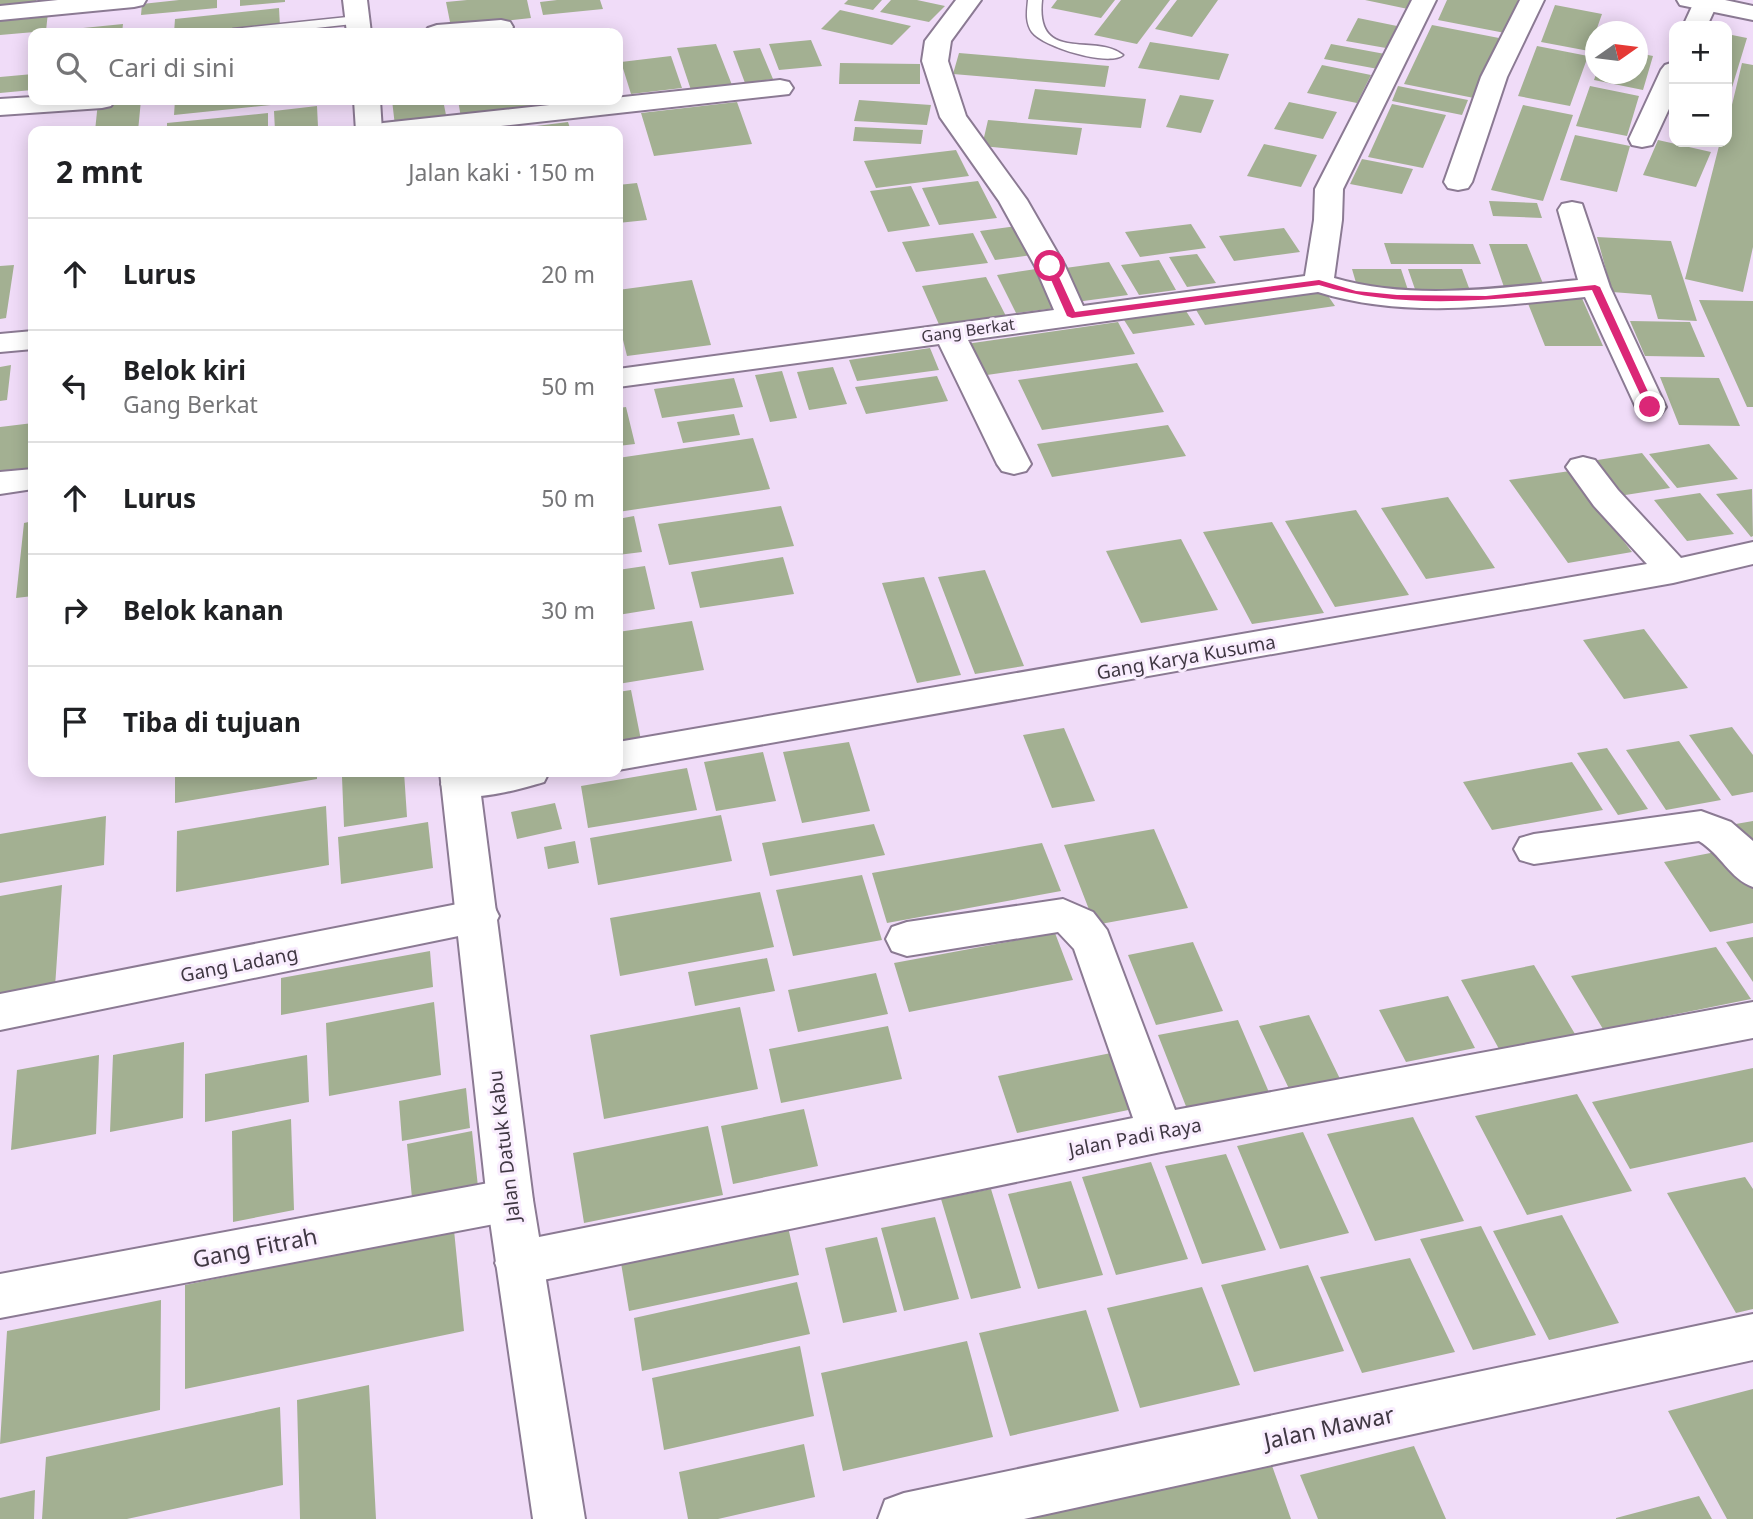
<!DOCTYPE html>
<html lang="id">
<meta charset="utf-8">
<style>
:root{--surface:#fff;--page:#f2f2f2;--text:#202124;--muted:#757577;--line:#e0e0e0}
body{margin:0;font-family:"Noto Sans",sans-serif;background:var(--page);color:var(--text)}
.controls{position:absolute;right:21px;top:21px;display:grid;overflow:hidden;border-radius:14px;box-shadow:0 4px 18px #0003}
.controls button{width:63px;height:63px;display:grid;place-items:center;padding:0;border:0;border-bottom:2px solid var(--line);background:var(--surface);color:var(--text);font:35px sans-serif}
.compass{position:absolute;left:1585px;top:21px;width:63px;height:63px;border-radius:50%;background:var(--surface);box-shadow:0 4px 18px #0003;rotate:76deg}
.stop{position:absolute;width:21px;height:21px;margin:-16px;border:5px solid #db2777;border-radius:50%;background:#fff}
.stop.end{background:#db2777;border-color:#fff;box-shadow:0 2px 7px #0008}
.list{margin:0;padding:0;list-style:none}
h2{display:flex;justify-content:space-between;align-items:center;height:91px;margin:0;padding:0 28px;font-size:30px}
h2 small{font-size:23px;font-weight:400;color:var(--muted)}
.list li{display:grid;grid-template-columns:46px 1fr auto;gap:21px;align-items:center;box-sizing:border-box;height:112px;padding:0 28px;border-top:2px solid var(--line)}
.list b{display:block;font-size:26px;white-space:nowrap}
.list p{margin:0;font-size:23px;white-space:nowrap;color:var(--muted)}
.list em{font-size:23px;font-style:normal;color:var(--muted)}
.icon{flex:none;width:38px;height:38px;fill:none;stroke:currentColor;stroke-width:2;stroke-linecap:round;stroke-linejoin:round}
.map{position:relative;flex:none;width:1753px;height:1519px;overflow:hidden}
.search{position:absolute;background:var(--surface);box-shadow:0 4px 18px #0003;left:28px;top:28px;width:595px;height:77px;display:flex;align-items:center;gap:18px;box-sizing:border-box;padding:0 24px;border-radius:14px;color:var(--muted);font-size:26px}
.panel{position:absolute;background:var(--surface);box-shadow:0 4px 18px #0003;left:28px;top:126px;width:595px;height:651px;border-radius:14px}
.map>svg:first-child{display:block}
.building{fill:#a3b092}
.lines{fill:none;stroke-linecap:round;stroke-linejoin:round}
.lane-casing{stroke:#8b7a93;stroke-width:3}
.street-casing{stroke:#8b7a93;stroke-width:4}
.secondary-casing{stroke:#8b7a93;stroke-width:4}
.primary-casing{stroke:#8b7a93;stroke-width:4}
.lane{fill:#fff;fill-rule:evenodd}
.street{fill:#fff;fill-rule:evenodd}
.secondary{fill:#fff;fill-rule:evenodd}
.primary{fill:#fff;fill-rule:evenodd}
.route{fill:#db2777}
.labels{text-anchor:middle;stroke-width:6;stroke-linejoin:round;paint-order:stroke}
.far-street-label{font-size:16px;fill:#403843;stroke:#f9edfe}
.street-label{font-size:19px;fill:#403843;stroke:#f9edfe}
.near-street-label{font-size:23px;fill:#403843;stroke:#f9edfe}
</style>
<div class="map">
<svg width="1753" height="1519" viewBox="0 0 1753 1519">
<rect width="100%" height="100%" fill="#f0dcf8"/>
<!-- building -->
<path class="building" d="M0,0h36v4l-36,4z
M179,0h38v8l-76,7 1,-11z
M240,0h45v2l-45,4z
M467,0h60l4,18 -80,9 -5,-25z
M557,0h43l3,9 -60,6 -3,-13z
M848,0h34l-9,10 -29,-6z
M891,0h26l28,6 -16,16 -49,-10z
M1057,0h58l-14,18 -50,-10z
M1121,0h49l-33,44 -43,-9z
M1177,0h41l-26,37 -37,-8z
M1365,0h48l-5,9z
M1447,0h71l-13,33 -67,-13z
M1555,5l47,9 -13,37 -48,-9z
M279,8l1,19 -60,6h-46l1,-14z
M840,10l71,16 -19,19 -71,-16z
M48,12l-2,19 -46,4v-18z
M1358,18l39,8 -11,22 -40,-7z
M123,24l-1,9h-69v-2z
M1432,25l67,13 -25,60 -70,-14z
M611,28l2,5h-37v-2z
M1727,34l20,4 -17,56 -3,-1z
M811,40l11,26 -43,4 -10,-26z
M1150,42l79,12 -10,26 -81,-12z
M716,44l16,41 -41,5 -14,-42z
M1331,44l54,10 -7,15 -54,-10z
M1537,46l51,10 -18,50 -52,-10z
M760,48l13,31 -28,4 -12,-32z
M959,53l150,13 -4,21 -152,-13z
M1638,53l15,3 -10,34 -49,-10 2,-6h42z
M671,56l11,32 -51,6 -10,-32z
M840,63l80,1v20h-81z
M1742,63l11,2v182l-10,45 -58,-13 35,-137h7v-30l3,1z
M1322,65l49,10 -14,28 -50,-10z
M33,74l-1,16 -32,3v-16z
M1398,86l70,14 -6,15 -70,-14z
M1590,86l49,10 -12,40 -51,-10z
M1035,89l111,10 -5,29 -113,-9z
M1180,95l34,5 -13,33 -35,-6z
M119,100h22l-3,31h-43l3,-29z
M175,100h115v3l-116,12z
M392,100h51l4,20 -52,6z
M458,100h98l2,7 -97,11z
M859,100l72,5 -4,20 -73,-4z
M737,102l15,42 -98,12 -13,-43z
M1289,102l48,10 -14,27 -49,-10z
M1392,104l54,11 -23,53 -55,-11z
M1523,105l50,10 -30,86 -52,-11z
M317,106l1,21 -43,4 -1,-20z
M268,113v18h-101v-8z
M988,120l94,8 -5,27 -95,-9z
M568,122l3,9h-66v-1z
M855,127l68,3 -2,14 -68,-3z
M1575,135l55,11 -13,46 -57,-12z
M1658,140l53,12 -15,35 -53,-12z
M1264,144l53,11 -16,32 -54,-11z
M956,150l13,26 -93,12 -12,-27z
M1362,159l51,10 -11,25 -52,-10z
M978,181l19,37 -58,7 -17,-37z
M637,183l10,37 -29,3v-38z
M911,186l19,40 -42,6 -18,-41z
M1489,201l48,2 5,15 -49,-2z
M1191,224l15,24 -66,9 -15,-25z
M1017,226l15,29 -37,5 -15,-29z
M1284,228l16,24 -66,9 -15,-25z
M973,233l15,30 -72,9 -14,-30z
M1597,237l74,4 26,80 -39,-2 -7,-24 -39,-3z
M1384,243l89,1 8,20h-90z
M1489,244h38l17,42 -40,1z
M1197,254l19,29 -29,4 -18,-30z
M1159,260l17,30 -37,5 -18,-30z
M1109,262l19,33 -52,7 -18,-33z
M14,265l-8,53 -6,1v-53z
M1036,269l20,39 -40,5 -19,-38z
M1352,269h49l8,24h-50z
M1408,269h54l10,27 -55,-1z
M986,277l22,43 -67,9 -19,-43z
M692,280l19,65 -84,11 -9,-36v-30z
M1324,290l11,16 -130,19 -10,-17z
M1525,296h56l22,50h-58z
M1699,300l54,1v106h-6z
M1186,311l9,14 -62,9 -9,-14z
M1630,321l60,1 15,35 -60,-1z
M1118,322l17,32 -155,22 -14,-32z
M930,348l9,22 -82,11 -8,-21z
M1137,363l27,49 -122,18 -24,-50z
M11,365l-4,35 -7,1v-34z
M833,367l14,37 -38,6 -12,-38z
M782,371l15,47 -27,4 -15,-47z
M937,376l11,25 -82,13 -11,-27z
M1660,377l59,1 21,48 -61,-1z
M734,378l9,29 -81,11 -8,-29z
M626,407l9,37 -17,2v-38z
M734,414l6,21 -57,8 -6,-21z
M33,423l-1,48 -32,4v-48z
M1168,425l18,31 -134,21 -15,-33z
M753,438l17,51 -152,23v-54z
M1709,444l29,35 -61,9 -28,-34z
M1642,453l28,35 -51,8 -28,-35z
M1570,471l62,81 -64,11 -59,-83z
M1752,489l1,47 -2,1 -35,-43z
M1700,493l34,41 -47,7 -33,-41z
M1448,497l47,71 -69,11 -45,-71z
M781,506l13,40 -125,19 -11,-41z
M1356,510l53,85 -74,12 -50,-86z
M634,516l8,36 -24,3v-36z
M33,521v75l-17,2 8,-75z
M1272,522l52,91 -72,11 -49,-92z
M1181,539l37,71 -77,13 -35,-72z
M783,557l11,37 -94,14 -9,-36z
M645,566l10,43 -37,6v-45z
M985,570l39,96 -49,8 -37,-97z
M924,577l37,98 -44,8 -35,-100z
M692,621l12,49 -86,14v-52z
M1644,629l44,59 -64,11 -41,-59z
M631,690l10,50 -23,3v-51z
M1732,727l21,28v37l-21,4 -43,-61z
M1064,728l31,73 -43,7 -29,-73z
M1679,741l42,59 -55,10 -40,-60z
M849,742l21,69 -68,12 -19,-71z
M1607,748l41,61 -30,6 -41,-62z
M763,752l13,49 -60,10 -12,-49z
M1572,762l31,48 -111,20 -29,-48z
M687,768l10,42 -109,18 -7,-42z
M175,772h142v7l-142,24z
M381,772h23l3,45 -63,10 -2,-50z
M555,803l7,26 -45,10 -6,-27z
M326,806l3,59 -153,27 1,-61z
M721,815l11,46 -134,24 -8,-47z
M106,816l-2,49 -104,18v-49z
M1753,821v37l-23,-33z
M428,822l5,46 -92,16 -3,-47z
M874,824l11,31 -115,21 -8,-33z
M1154,829l34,79 -93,17 -31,-80z
M575,841l4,22 -31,6 -4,-22z
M1042,843l19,48 -174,32 -15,-50z
M1726,850l27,38v35l-43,9 -46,-70z
M862,875l20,65 -89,16 -17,-66z
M62,885l-7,102 -55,10v-101z
M760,892l14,55 -154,29 -10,-58z
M1055,933l18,47 -164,32 -15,-49z
M1753,937v45l-27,-40z
M1193,942l30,69 -67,14 -28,-70z
M1716,947l35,52 -148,30 -32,-53z
M430,951l3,36 -152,28v-37z
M767,958l8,33 -80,15 -7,-34z
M1534,965l41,69 -76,15 -38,-69z
M876,973l12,41 -90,18 -10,-42z
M1448,996l27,52 -69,14 -27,-52z
M434,1002l7,73 -112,21 -3,-73z
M740,1007l18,82 -154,30 -14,-84z
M1309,1015l33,68 -50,12 -33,-69z
M1238,1020l33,77 -82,17 -31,-79z
M888,1026l14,53 -121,24 -12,-54z
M184,1042l-1,76 -73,14 3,-77z
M1116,1052l22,56 -121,25 -19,-57z
M99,1055l-3,79 -85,16 6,-80z
M307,1055l2,47 -104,20v-48z
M1753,1068v74l-123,27 -38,-67z
M466,1088l4,40 -68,13 -3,-40z
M1577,1094l55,97 -105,24 -52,-99z
M804,1109l14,57 -85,18 -12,-58z
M1413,1117l51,104 -89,20 -48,-107z
M291,1119l3,91 -61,12 -1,-91z
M708,1126l15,69 -139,28 -11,-70z
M472,1131l7,65 -66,13 -6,-65z
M1303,1132l46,101 -69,16 -43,-103z
M1226,1154l40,96 -64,14 -37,-98z
M1151,1162l37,97 -72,16 -34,-98z
M1745,1177l8,12v120l-17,4 -69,-120z
M1071,1181l32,94 -65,14 -30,-95z
M991,1189l30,99 -50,11 -30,-100z
M1562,1215l57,108 -70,17 -56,-109z
M935,1217l24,82 -55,12 -23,-83z
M1481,1226l55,109 -63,15 -53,-111z
M788,1227l11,48 -170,36 -8,-48z
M454,1230l10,101 -279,58v-104z
M877,1237l20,75 -54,11 -18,-75z
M1410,1258l45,94 -93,21 -42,-96z
M1308,1265l36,86 -90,21 -33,-87z
M797,1282l13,52 -168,37 -8,-53z
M1202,1287l38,98 -100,23 -33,-100z
M161,1300l-1,110 -160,34 7,-113z
M1086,1310l33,101 -109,25 -31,-103z
M967,1341l26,96 -150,34 -22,-98z
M800,1346l14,70 -150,34 -12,-72z
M369,1385l7,134h-76l-3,-119z
M1753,1389v130h-26l-59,-108z
M280,1407l3,78 -156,34h-85l4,-62z
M804,1444l11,53 -97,22h-30l-9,-47z
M1414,1446l32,73h-128l-18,-44z
M1270,1460l21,59h-279z
M35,1490l-1,29h-34v-21z
M1699,1496l13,23h-96v-1z"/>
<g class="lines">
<defs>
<path id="lane" d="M1028,0h14c-7,65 54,32 81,55 -14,12 -80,-8 -91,-23 -7,-10 -5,-21 -4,-32z
M357,16l5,1v6l-92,10h-44l7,-4z"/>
<path id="street" d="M58,0h88l-3,5 -9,2 -134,13v-14z
M956,0h25l-30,41 -3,20 18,55 61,84 38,66 18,40 222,-30 9,-56 1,-31 97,-189h24l-93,189 -1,31 -8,58c78,23 165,10 244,2l-20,-70 4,-6 10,-2 10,2 28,83 56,120 -5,7 -11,3 -11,-3 -54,-117c-88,9 -181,22 -267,-5l-350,48 63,124 -5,7 -12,3 -12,-3 -5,-7 -58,-120 -321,43v-18l436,-59 -19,-44 -36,-65 -59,-84 -18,-56 3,-20z
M1520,0h24l-37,77 -35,105 -4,6 -10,2 -10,-2 -4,-6 37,-105z
M1695,0h24l-12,26h-24z
M501,20l9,2 3,5 -3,5 -86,1 4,-5 9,-3z
M1674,62v36l-19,41 -3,6 -10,2 -10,-2 -3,-6 32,-69 4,-5z
M780,80l9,2 4,6 -4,6 -334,37h-85l4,-6 9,-2z
M33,97v3h82l-4,6 -9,2 -102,7v-16z
M1583,457l12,3 23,30 63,68 72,-16v22l-80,19 -1055,187v-28l1029,-178 -53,-58 -28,-39 5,-7z
M33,469v20l-33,5v-22z
M453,772h96l-5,10c-26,8 -72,20 -98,12l-5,-10 5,-10z
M1701,811l30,11 22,19v46c-23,-8 -32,-33 -54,-46l-165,23 -14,-4 -6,-11 6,-11 14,-4z
M1063,899l30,13 14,18 68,180 578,-108v36l-592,114 -642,133 -17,-7 -7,-15 7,-15 17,-7 614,-123 -59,-169 -16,-17 -151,24 -15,-5 -6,-12 6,-12 15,-5z
M478,900l15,4 6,12 -6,12 -15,4 -478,98v-36z
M510,1179l17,6 6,15 -6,15 -17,6 -510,97v-44z
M1753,1314v46l-729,159h-146l7,-19 19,-7z"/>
<path id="secondary" d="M343,0h24l4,33h-24z
M354,100h26l2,31h-26z
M33,331v18l-33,3v-18z
M440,772h38l55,428 52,319h-52l-46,-319z"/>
<path id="primary" d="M1677,0h48l28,6v14l-73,-15z"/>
</defs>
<!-- lane casing -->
<use href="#lane" class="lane-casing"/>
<!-- street casing -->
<use href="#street" class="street-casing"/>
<!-- secondary casing -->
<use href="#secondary" class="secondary-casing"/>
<!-- primary casing -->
<use href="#primary" class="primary-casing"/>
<!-- lane -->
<use href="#lane" class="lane"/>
<!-- street -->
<use href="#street" class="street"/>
<!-- secondary -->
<use href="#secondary" class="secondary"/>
<!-- primary -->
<use href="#primary" class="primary"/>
</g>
<!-- route -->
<path class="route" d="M1050,264l4,2 21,46 244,-32 37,11 41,4 89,1 109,-11 5,2 55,120 -5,3 -4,-3 -54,-117c-90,9 -184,22 -273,-5l-247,33 -5,-2 -22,-50z"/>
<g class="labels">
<!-- far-street labels -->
<g class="far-street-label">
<text transform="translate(968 330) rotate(-8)" y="6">Gang Berkat</text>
</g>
<!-- street labels -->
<g class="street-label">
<text transform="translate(1186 657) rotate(-10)" y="7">Gang Karya Kusuma</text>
<text transform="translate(239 964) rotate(-11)" y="7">Gang Ladang</text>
<text transform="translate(1135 1137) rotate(-11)" y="7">Jalan Padi Raya</text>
<text transform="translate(504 1146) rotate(-97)" y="7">Jalan Datuk Kabu</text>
</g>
<!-- near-street labels -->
<g class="near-street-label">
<text transform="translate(255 1248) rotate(-11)" y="8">Gang Fitrah</text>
<text transform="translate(1329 1428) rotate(-12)" y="8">Jalan Mawar</text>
</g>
</g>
</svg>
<div class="controls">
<button>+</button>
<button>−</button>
</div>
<svg class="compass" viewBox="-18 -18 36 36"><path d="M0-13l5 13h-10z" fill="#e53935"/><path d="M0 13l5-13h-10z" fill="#757577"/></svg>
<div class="stop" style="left:1050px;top:266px"></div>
<div class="stop end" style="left:1650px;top:407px"></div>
<div class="search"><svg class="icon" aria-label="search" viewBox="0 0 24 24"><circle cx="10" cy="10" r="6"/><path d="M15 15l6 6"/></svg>Cari di sini</div>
<section class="panel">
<h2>2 mnt<small>Jalan kaki · 150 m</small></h2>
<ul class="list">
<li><svg class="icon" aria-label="ahead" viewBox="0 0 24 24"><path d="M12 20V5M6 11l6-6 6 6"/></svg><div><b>Lurus</b></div><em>20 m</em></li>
<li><svg class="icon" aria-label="left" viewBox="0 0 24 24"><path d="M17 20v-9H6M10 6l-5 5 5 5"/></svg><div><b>Belok kiri</b><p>Gang Berkat</p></div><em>50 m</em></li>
<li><svg class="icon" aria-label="ahead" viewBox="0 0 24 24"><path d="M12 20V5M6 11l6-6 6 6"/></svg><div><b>Lurus</b></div><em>50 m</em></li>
<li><svg class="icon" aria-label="right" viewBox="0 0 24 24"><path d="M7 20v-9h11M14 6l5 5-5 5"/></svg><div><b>Belok kanan</b></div><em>30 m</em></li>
<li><svg class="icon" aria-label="arrive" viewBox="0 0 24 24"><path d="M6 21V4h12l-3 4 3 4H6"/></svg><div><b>Tiba di tujuan</b></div></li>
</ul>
</section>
</div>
